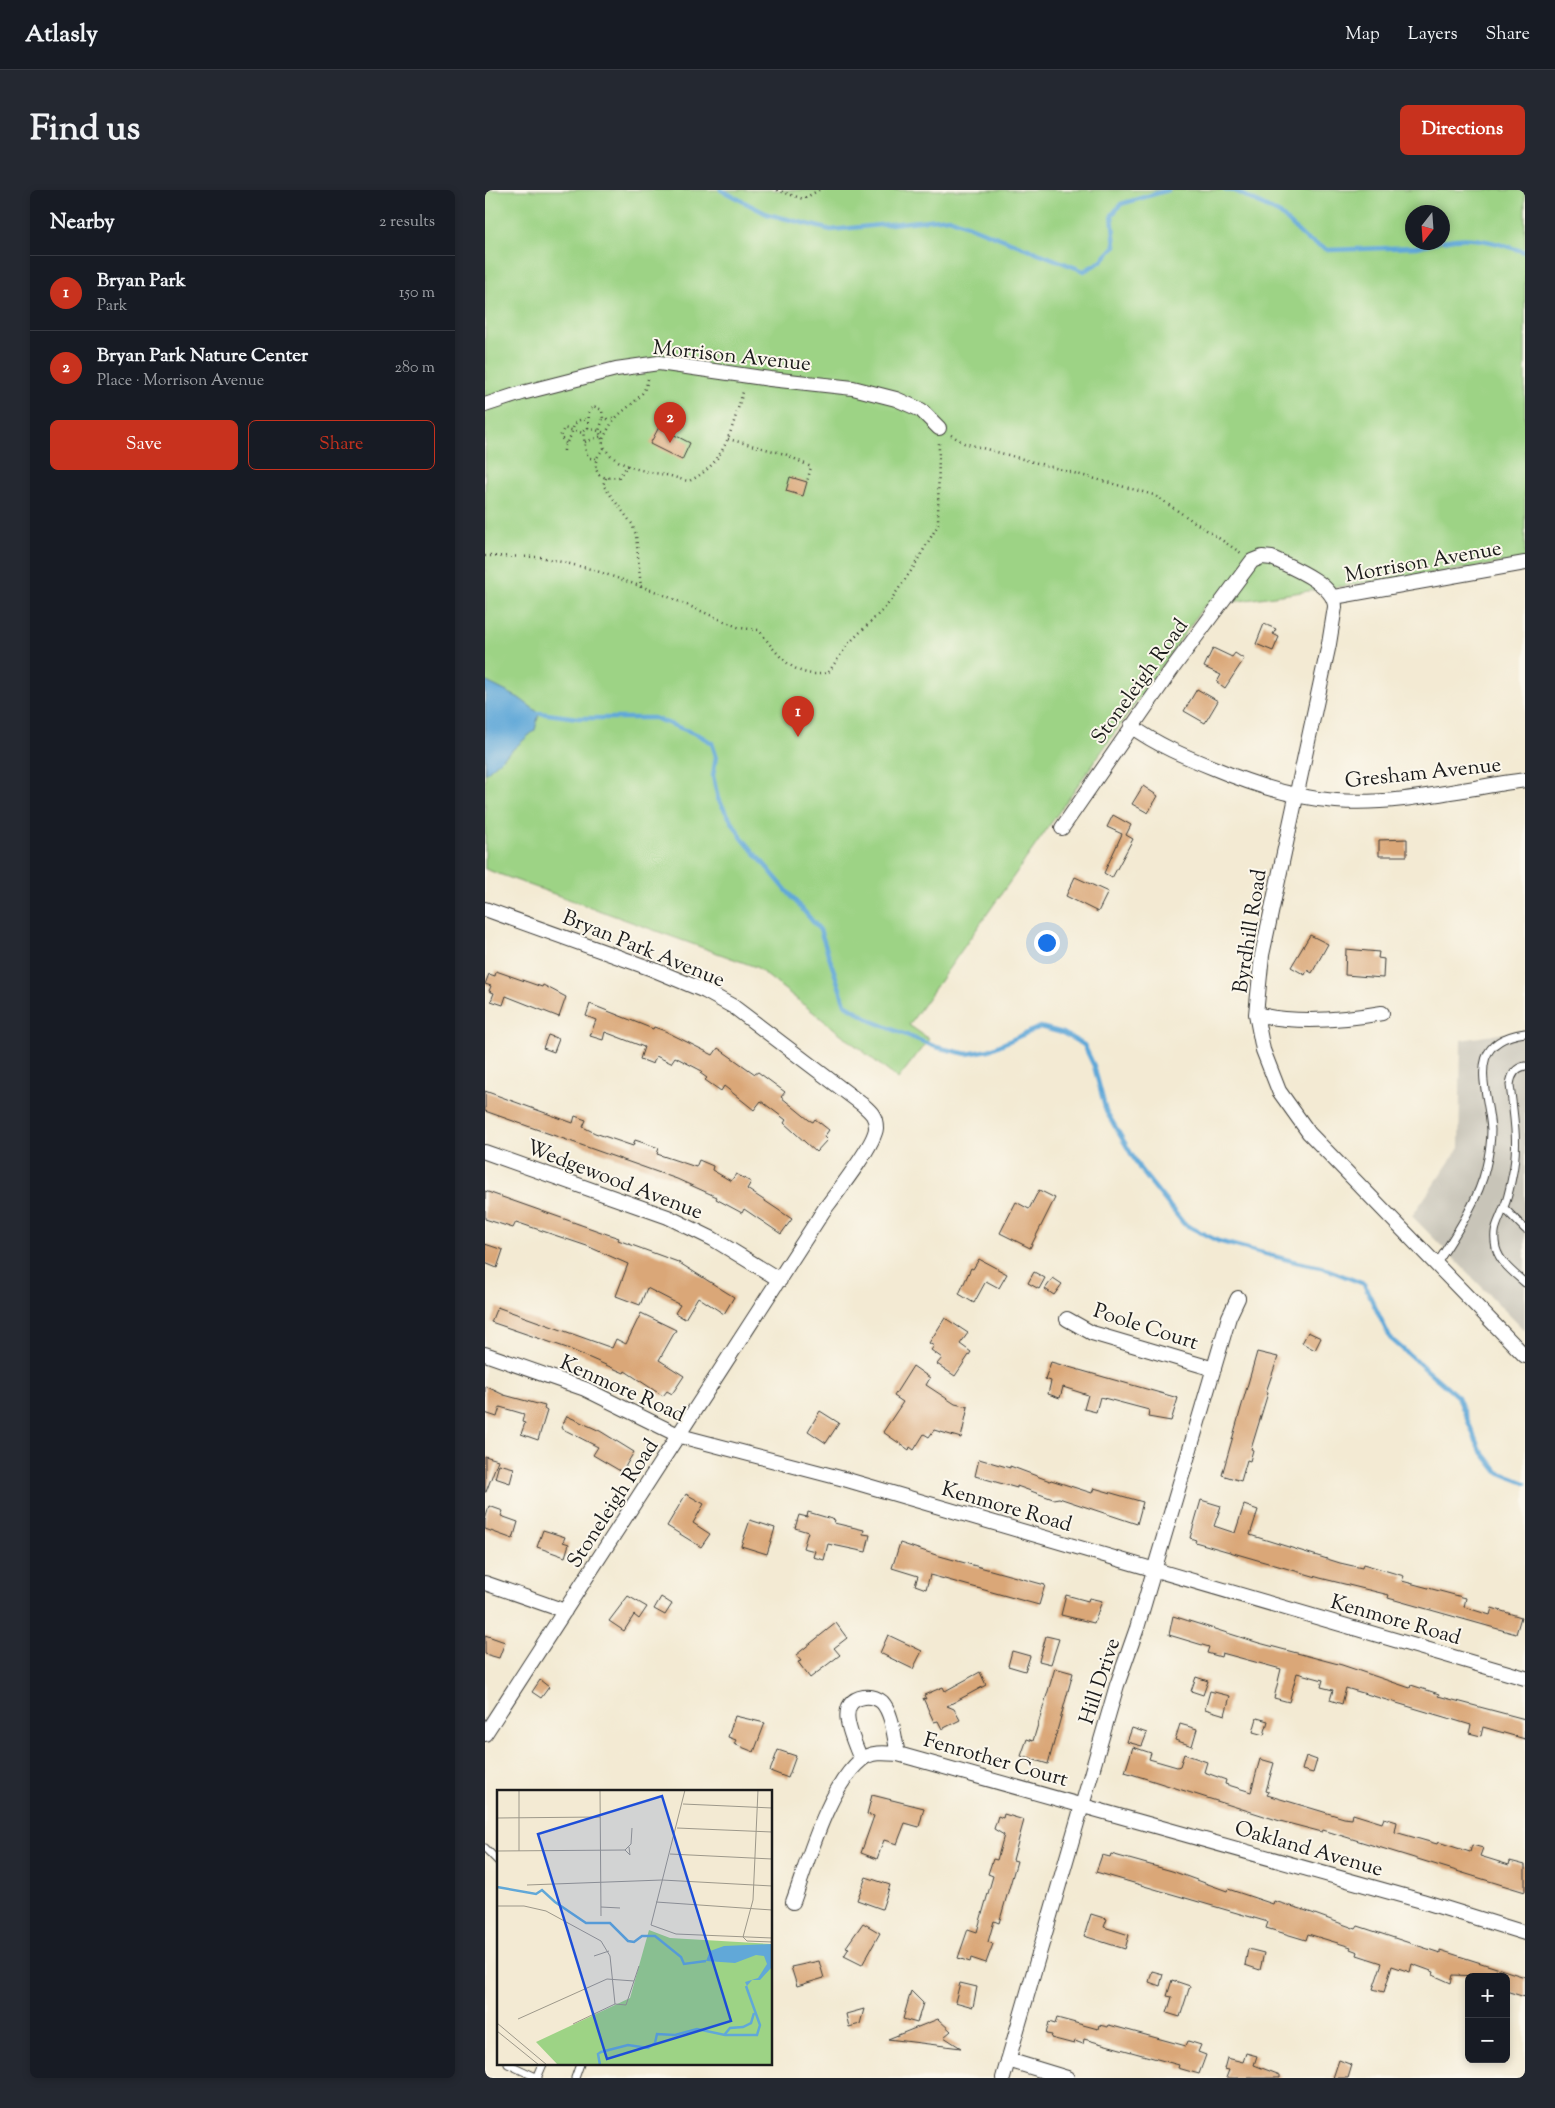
<!DOCTYPE html>
<meta charset="utf-8">
<style>
:root{--surface:#171b24;--page:#242831;--text:#f1f3f6;--muted:#9ea1a6;--line:#363941;--accent:#c8321e}
body{margin:0;font-family:"Sorts Mill Goudy",serif;background:var(--page);color:var(--text)}
.controls{position:absolute;right:15px;bottom:15px;display:grid;overflow:hidden;border-radius:8px;box-shadow:0 2px 8px #0003}
.controls button{width:45px;height:45px;display:grid;place-items:center;padding:0;border:0;border-bottom:1px solid var(--line);background:var(--surface);color:var(--text);font:25px sans-serif}
.compass{position:absolute;left:920px;top:15px;width:45px;height:45px;border-radius:50%;background:var(--surface);box-shadow:0 2px 8px #0003;rotate:197deg}
.you{position:absolute;left:561px;top:752px;width:18px;height:18px;margin:-12px;border:4px solid #fff;border-radius:50%;background:#1a73e8;box-shadow:0 0 0 8px #1a73e833}
.badge{display:grid;place-items:center;width:32px;height:32px;border-radius:50%;background:var(--accent);color:#fff;font-size:16px;font-weight:700}
.pin{position:absolute;translate:-50% -41px;filter:drop-shadow(0 1px 2px #0008)}
.pin::after{content:'';position:absolute;top:26px;width:18px;height:15px;background:inherit;clip-path:polygon(0 0,100% 0,50% 100%)}
.list{margin:0;padding:0;list-style:none}
h2{display:flex;justify-content:space-between;align-items:center;height:65px;margin:0;padding:0 20px;font-size:21px}
h2 small{font-size:16px;font-weight:400;color:var(--muted)}
.list li{display:grid;grid-template-columns:32px 1fr auto;gap:15px;align-items:center;box-sizing:border-box;height:75px;padding:0 20px;border-top:1px solid var(--line)}
.list b{display:block;font-size:19px;white-space:nowrap}
.list p{margin:0;font-size:16px;white-space:nowrap;color:var(--muted)}
.list em{font-size:16px;font-style:normal;color:var(--muted)}
.actions{display:flex;gap:10px;padding:15px 20px}
.actions a{flex:1;padding:11px 0;border:1px solid var(--accent);border-radius:8px;text-align:center;font-size:18px;color:var(--accent)}
.actions .main{background:var(--accent);color:#fff}
.map{position:relative;flex:none;width:1040px;height:1888px;overflow:hidden;border-radius:8px}
header{display:flex;align-items:center;gap:30px;box-sizing:border-box;height:70px;padding:0 25px;background:var(--surface);border-bottom:1px solid var(--line)}
header strong{font-size:24px}
nav{display:flex;gap:28px;margin-inline-start:auto;font-size:18px}
.intro{display:flex;align-items:center;justify-content:space-between;box-sizing:border-box;height:120px;padding:0 30px}
h1{margin:0;font-size:35px}
.button{padding:12px 22px;border-radius:8px;background:var(--accent);color:#fff;font-size:18px;font-weight:700}
main{display:flex;gap:30px;padding:0 30px}
aside{flex:1;background:var(--surface);border-radius:8px;box-shadow:0 2px 8px #0003}
.map>svg:first-child{display:block}
.industrial{fill:#c8c4b8}
.green{fill:#9dd385;stroke:#5c7850;fill-rule:evenodd}
.water{fill:#61a8d8;stroke:#3e627a}
.lines{fill:none;stroke-linecap:round;stroke-linejoin:round}
.stream{stroke:#61a8d8;stroke-width:4.5}
.building{fill:#daa778}
.lane-casing{stroke:#3c3b37;stroke-width:9}
.street-casing{stroke:#3c3b37;stroke-width:16}
.path{stroke:#3c3b37;stroke-width:2.5;stroke-dasharray:1 4;stroke-linecap:butt}
.lane{stroke:#fff;stroke-width:7}
.street{stroke:#fff;stroke-width:14}
.labels{text-anchor:middle;stroke-width:4;stroke-linejoin:round;paint-order:stroke}
.street-label{font-size:21px;fill:#1c1c1c;stroke:#fbf7ec}
.inset-river{fill:none;stroke:#61a8d8;stroke-width:2.5}
.inset-road{fill:none;stroke:#9d988a;stroke-width:1}
.view{fill:#1d4ed8;fill-opacity:0.15;stroke:#1d4ed8;stroke-width:2.5}
.inset-edge{fill:none;stroke:#1c1c1c;stroke-width:2.5}
</style>
<header>
<strong>Atlasly</strong>
<nav><a>Map</a><a>Layers</a><a>Share</a></nav>
</header>
<div class="intro"><h1>Find us</h1><a class="button">Directions</a></div>
<main>
<aside>
<h2>Nearby<small>2 results</small></h2>
<ul class="list">
<li><span class="badge">1</span><div><b>Bryan Park</b><p>Park</p></div><em>150 m</em></li>
<li><span class="badge">2</span><div><b>Bryan Park Nature Center</b><p>Place · Morrison Avenue</p></div><em>280 m</em></li>
</ul>
<div class="actions"><a class="main">Save</a><a>Share</a></div>
</aside>
<div class="map">
<svg width="1040" height="1888" viewBox="0 0 1040 1888">
<rect width="100%" height="100%" fill="#fbf7ec"/>
<filter id="ink" filterUnits="userSpaceOnUse"><feTurbulence type="fractalNoise" baseFrequency=".02" numOctaves="2"/><feDisplacementMap in="SourceGraphic" scale="10" xChannelSelector="R" yChannelSelector="G"/><feConvolveMatrix kernelMatrix="1 2 1 2 8 2 1 2 1" color-interpolation-filters="sRGB"/></filter>
<filter id="wash" filterUnits="userSpaceOnUse"><feTurbulence type="fractalNoise" baseFrequency=".0096" numOctaves="4" result="noise"/><feDisplacementMap in="SourceGraphic" scale="20" xChannelSelector="R" yChannelSelector="G"/><feGaussianBlur stdDeviation="1.12" result="paint"/><feColorMatrix in="noise" values="0 0 0 0 0 0 0 0 0 0 0 0 0 0 0 0 0 1.4 0 .05"/><feComposite in="paint" operator="in"/></filter>
<g filter="url(#wash)">
<rect width="100%" height="100%" fill="#f3ead3"/>
<!-- industrial -->
<path class="industrial" d="M1040,840v301l-113,-115 47,-68 2,-108z"/>
<!-- green -->
<path class="green" d="M0,0h1040v370l-321,46 -295,419 20,14 -31,40 -142,-112 -271,-98zM928,22h30v30h-30z"/>
<!-- water -->
<path class="water" d="M0,491l34,17 20,15 -4,17 -50,44z"/>
<g class="lines">
<!-- stream -->
<path class="stream" d="M236,0l46,24 64,16 118,-12 135,53 16,-9 15,-16 -3,-31 9,-11 47,-14
M740,0l10,1 45,23 26,25 22,11 89,-3 20,-5
M958,51c29,-7 54,2 82,11
M54,523l39,5h76l45,17 13,8 4,13 -3,20 5,23 24,39 78,92 25,74 27,17 64,26 31,7 22,-4 51,-23 23,6 21,12 10,21 12,45 34,58 44,55 34,17 78,21 25,5 43,17 26,54 68,59 21,51 19,24 27,11"/>
</g>
<g id="blocks">
<!-- building -->
<path class="building" d="M174,237l31,16 -8,17 -32,-16z
M305,287l17,5 -4,14 -17,-5z
M779,434l12,5 -3,5 6,3 -6,14 -17,-7z
M728,458l19,9 3,-4 9,6 -19,29 -8,-6 4,-7 -17,-8z
M712,499l21,12 -13,22 -21,-12z
M658,596l15,10 -10,17 -16,-9z
M628,625l18,10 -5,10 7,4 -21,39 -8,-5 18,-39 -15,-7z
M922,649v17h-28v-16z
M590,687l33,15 -10,20 -32,-16z
M825,745l18,9 -16,29 -5,-3 -2,5 -14,-8z
M861,759l33,3 -1,6 6,1 -1,19 -38,-3z
M11,781l46,16 1,-2 23,12 -7,20 -53,-21 -3,9 -12,-4 3,-8 -5,-2 2,-5 -6,-2 4,-10 6,2z
M105,814l63,25 1,-2 11,4 48,24 5,-7 37,26 3,-2 27,20 -4,5 28,23 4,2 2,-3 14,11 -5,7 3,3 -11,12 -32,-29 2,-3 -25,-19 -7,9 -30,-24 -3,5 -16,-11 2,-2 -7,-5 2,-2 -27,-14 -4,6 -15,-7 -3,8 -13,-5 4,-12 -39,-15 -2,8 -13,-4 6,-16 -10,-4z
M63,845l11,4 -5,13 -11,-4z
M0,901l88,32 2,-7 11,4 -3,7 12,6 38,13 2,-6 24,8 -2,6 39,13 3,-7 14,6 -1,4 19,11 5,-7 15,8 -4,7 45,30 -11,15 -37,-25 -2,4 -26,-14 1,-2 -40,-18 -192,-68z
M554,1000l16,8 -25,50 -30,-15 16,-31 13,7z
M0,1001l119,42 15,5 -1,2 60,22 56,35 -10,17 -26,-17 -13,22 -10,-6 5,-8 -33,-17 -7,17 -24,-9 12,-32 -41,-18 -71,-24 -3,6 -28,-9z
M0,1054l18,6 -6,18 -12,-5z
M494,1069l28,15 -8,14 -13,-7 -12,22 -15,-9 12,-26 2,1z
M549,1082l11,6 -6,11 -11,-6z
M568,1088l9,6 -8,11 -9,-6z
M12,1117l115,41 4,-9 10,5 15,-31 35,17 -17,30 25,16 -12,18 -5,-3 -4,5 -38,-25 -1,2 -57,-25 -76,-26z
M460,1128l23,15 -8,11 11,8 -16,24 -18,-12 5,-6 -11,-8 3,-4 -5,-3z
M823,1142l13,6 -6,12 -13,-7z
M772,1162l21,5 -12,35 2,1 -17,56 2,1 -3,11 -3,-1 -6,21 -19,-6z
M566,1172l127,36 -7,23 -23,-4 1,-7 -49,-13 -4,15 -12,-3 4,-14 -25,-8 -3,11 -12,-4 3,-13 -6,-2z
M428,1176l17,12 -4,7 29,19 13,3 -7,31 -27,-8 -5,7 -5,-3 -10,16 -4,-3 -1,3 -26,-18 20,-30 -9,-6z
M0,1196l19,9 41,11 -1,3 3,2 -9,29 -17,-6 4,-11 -3,-1 2,-8 -24,-7 -3,10 -12,-4z
M335,1221l19,12 -13,20 -18,-12z
M82,1226l33,15 34,21 -12,20 -29,-17 5,-8 -37,-19z
M0,1266l13,4 -12,32h-1z
M494,1269l31,9v-2l40,15 1,-1 41,13 2,-5 49,14 -6,22 -78,-26 -6,1 -36,-13v2l-42,-12z
M14,1274l15,4 -4,15 -15,-5z
M201,1304l18,10 -11,19 17,11 -9,13 -34,-21z
M716,1310l20,6 -7,20 21,7 9,-28 14,5 -8,25 90,28 22,5 1,-4 41,12 -2,5 64,17 -2,9 26,8 2,-7 29,9 -5,17 -128,-36 1,-3 -69,-17 -125,-36 1,-2 -6,-2z
M4,1316l14,5 -2,5 17,6 -5,17 -28,-10v-9z
M323,1322l27,8 -1,3 30,7 -1,4 7,1 -4,17 -38,-8 -4,16 -11,-3 2,-6 -12,-3 5,-16 -13,-4 4,-13 8,2z
M265,1330l25,8 -8,26 -26,-8z
M58,1340l22,7 -2,5 6,2 -4,13 -28,-10z
M415,1353l36,12 109,30 -6,20 -109,-30 -4,14 -11,-4 3,-9 -26,-8z
M581,1405l22,6 1,-3 13,3 -8,22 -33,-8z
M143,1406l19,11 -8,12 -5,-4 -10,16 -15,-10z
M176,1407l11,7 -7,11 -11,-6z
M688,1426l86,27 83,22 68,23 1,-3 28,9 -1,2 87,23v20l-42,-12 -2,9 -12,-3 2,-8 -125,-37 -4,16 -12,-4 3,-10 -12,-3 2,-7 -26,-7 -8,29 -15,-4 7,-29 -59,-16 -1,4 -14,-4 2,-6 -40,-12z
M351,1433l11,15 -13,10 6,7 -30,23 -12,-16 3,-1 -5,-6z
M0,1445l20,7 -6,16 -14,-4z
M403,1445l34,16 -9,18 -33,-16z
M561,1446l13,3 -8,25 -12,-3z
M527,1461l18,5 -5,15 -17,-5z
M570,1478l18,5 -25,91 -27,-8 6,-17 6,2z
M495,1482l6,13 -39,21 7,3 6,11 -18,9 -4,-8 -4,1 -11,-24 3,1 -2,-4 19,-8 2,4z
M711,1487l12,4 -5,14 -12,-4z
M55,1490l9,7 -8,11 -9,-6z
M725,1501l20,5 -5,19 -20,-6z
M250,1526l30,7 -11,29 -20,-8 2,-4 -8,-3z
M772,1528l11,3 -4,14 -11,-3z
M695,1534l17,5 -5,17 -17,-6z
M647,1538l15,5 -5,13 -15,-4z
M648,1557l18,6 -2,6 28,8 3,-1 4,-12 23,8 -3,10 22,8 -1,4 26,8 9,-33 14,4 -8,28 3,1 -2,3 77,23 8,1 1,-5 29,9 2,-5 13,4 -2,10 42,12 1,-2 32,10 2,-7 11,3 -3,8 29,9 1,-4 15,4v27l-202,-62 -1,2 -42,-11 -155,-49z
M293,1560l18,6 -8,22 -18,-7z
M821,1566l11,4 -4,13 -11,-3z
M387,1605l52,13 -5,19 -14,-4 -8,21 -13,-4 -7,19 -16,-6 13,-37 -7,-2z
M519,1624l20,6 -11,40 4,1 -18,62 -5,-2 -6,21 5,2 -7,19 -15,-5 -1,4 -12,-4 10,-29 9,3 16,-56 -5,-2 5,-15 4,1 7,-25 -10,-6 4,-13 5,2z
M626,1664l61,17 55,20 1,-2 45,15 1,-3 27,8 55,20 2,-3 82,27v-3l85,27v20l-19,-6v-14l-53,-2 -2,8 -18,-8 1,-3 -22,-8 -2,8 -18,-6 -8,26 -11,-3 9,-26 -25,-8 1,-3 -8,-3 1,-2 -43,-13 -2,6 -40,-12 2,-6 -172,-50 6,-17 8,2z
M381,1687l24,8 -8,24 -25,-9z
M606,1724l16,5 -3,8 25,8 -4,14 -41,-13z
M378,1733l17,10 -18,32 -18,-9 5,-8 -3,-1z
M763,1759l16,4 -4,17 -15,-5z
M334,1771l5,17 -27,8 -6,-19z
M667,1781l11,3 -3,12 -11,-4z
M687,1790l18,6 -10,31 -13,-4 5,-16 -5,-1z
M475,1793l17,4 -4,20 -18,-5z
M426,1801l12,12 -6,20 -14,-4z
M379,1819l-4,15 -11,3 -3,-13z
M572,1828l41,11 1,-4 9,2 1,-2 77,21 2,-5 13,4 -3,7 8,3 -7,19 -21,-6 1,-3 -95,-26 -1,5 -8,-3 -1,3 -23,-6 1,-3 -6,-1 3,-12 6,2z
M453,1829l13,12 -7,6 17,11 -73,-9z
M761,1863l11,3 -3,9 26,10v3h-54l3,-8 -5,-1 3,-11 16,4z
M854,1870l13,5 -4,13h-15z"/>
</g>
</g>
<g filter="url(#ink)">
<use href="#blocks" fill-opacity="0" stroke="#3c3b37" stroke-width="1"/>
<g class="lines">
<defs>
<path id="lane" d="M1040,876c-10,2 -14,10 -15,19 4,32 9,61 2,92 -2,10 -4,21 -8,30 -6,17 -12,21 -8,41 4,15 18,25 29,35
M1019,1018l21,21
M951,1075c18,-28 43,-65 50,-98 3,-12 5,-25 5,-37 -2,-40 -29,-88 34,-97
M0,1658l14,14
M23,1874l30,14
M52,1888l6,-14
M90,1888l5,-14"/>
<path id="street" d="M0,215l37,-12 94,-24 43,-6 111,16 83,9 43,11 25,11 18,18
M849,407l191,-34
M646,536c26,19 55,31 85,43 38,16 78,29 120,32 63,5 128,-13 189,-21
M577,638l110,-159 80,-108 10,-4 10,1c19,9 63,26 63,49l-6,37 -67,311 -6,59 7,36 16,41 30,42 216,223
M0,719l167,60 53,22 29,16 129,98c8,7 13,11 13,23 -1,16 -40,66 -52,82l-339,524
M771,824c40,10 86,6 126,-1
M0,962l183,65 45,22 67,41
M582,1129l25,14 122,36
M0,1164l100,35 95,47 164,43 681,199
M0,1393l80,28
M376,1570c-6,-18 -29,-58 3,-63 6,-1 13,1 18,5 11,12 12,36 16,52
M308,1712c15,-41 35,-115 68,-142 10,-9 25,-7 37,-6l524,147 103,32
M523,1870l59,18
M518,1888l114,-393 20,-57 92,-311 9,-19"/>
</defs>
<!-- lane casing -->
<use href="#lane" class="lane-casing"/>
<!-- street casing -->
<use href="#street" class="street-casing"/>
<!-- path -->
<path class="path" d="M292,0l26,9 16,-9
M163,189c-4,21 -21,26 -34,41 -5,6 -8,14 -12,21 7,25 41,30 64,34 8,1 14,5 23,6 38,-17 43,-56 55,-92
M103,238l1,-16 4,-6 9,4 1,9
M466,245l13,8 190,52 87,58
M117,249l-3,-8 4,-12h11
M243,249l57,15 26,13 -4,15
M100,252l17,-6
M81,253l-6,-6 4,-9 19,5
M119,258c-7,8 -12,16 -5,27l7,3 13,-1 9,-12
M79,261c0,-7 4,-9 7,-16 3,-9 3,-17 16,-15
M111,269l-6,-1 -4,-5 -3,-22 5,-3 18,5
M121,288l-3,7 29,39 4,11 5,53
M0,366l56,1 50,12 66,23 83,36 19,2c18,24 35,50 69,43l20,-29 38,-37 27,-39 25,-43 1,-83"/>
<!-- lane -->
<use href="#lane" class="lane"/>
<!-- street -->
<use href="#street" class="street"/>
</g>
</g>
<g class="labels">
<!-- street labels -->
<g class="street-label">
<text transform="translate(247 165) rotate(6)" y="7">Morrison Avenue</text>
<text transform="translate(938 371) rotate(-10)" y="7">Morrison Avenue</text>
<text transform="translate(654 491) rotate(-54)" y="7">Stoneleigh Road</text>
<text transform="translate(938 582) rotate(-6)" y="7">Gresham Avenue</text>
<text transform="translate(764 741) rotate(-81)" y="7">Byrdhill Road</text>
<text transform="translate(159 758) rotate(22)" y="7">Bryan Park Avenue</text>
<text transform="translate(130 989) rotate(21)" y="7">Wedgewood Avenue</text>
<text transform="translate(661 1136) rotate(18)" y="7">Poole Court</text>
<text transform="translate(138 1198) rotate(24)" y="7">Kenmore Road</text>
<text transform="translate(127 1313) rotate(-57)" y="7">Stoneleigh Road</text>
<text transform="translate(522 1316) rotate(16)" y="7">Kenmore Road</text>
<text transform="translate(911 1429) rotate(16)" y="7">Kenmore Road</text>
<text transform="translate(614 1491) rotate(-72)" y="7">Hill Drive</text>
<text transform="translate(511 1569) rotate(16)" y="7">Fenrother Court</text>
<text transform="translate(824 1658) rotate(16)" y="7">Oakland Avenue</text>
</g>
</g>
<!-- overview -->
<g transform="translate(12 1600)">
<rect width="275" height="275" fill="#f3ead3"/>
<path d="M152,140l21,8 102,6v121h-214l-22,-23 94,-44z" fill="#9dd385"/>
<path d="M275,154v23l-12,13h-8l-5,6 -2,-4 13,-4 9,-14 -3,-8 -8,-1 -21,8 -29,-2 4,-10 14,-5z" fill="#61a8d8"/>
<path class="inset-river" d="M0,97l39,7 6,-4 13,12 31,21h24l18,18 6,1 8,-6h13l26,21 3,7 22,-3M228,244l5,-6 13,-1 8,-4 3,-10M103,275l-2,-11 3,-2 27,-7 20,3 7,-5 2,-9 18,1 22,-6 28,6h32l3,-10 -14,-39"/>
<path class="inset-road" d="M22,0v61M103,0l1,126M188,0l-34,135 25,9 96,4M186,14l89,4M0,28l103,-1M180,38l95,4M128,60l5,5 -1,-8M0,61l128,-1 6,-6 1,-16M173,64l102,5M30,95l135,-5 110,6M159,112l116,8M0,116h27l22,5 55,30 9,15 5,48M104,117l19,1M246,147l10,-37 5,-110M246,147l4,4 25,1M97,166l15,-5M21,229l89,-40 27,2M0,233l50,42M76,234l42,-20 11,1 13,-39M0,241l42,34"/>
<path class="view" d="M165,6l69,225 -124,38 -69,-225z"/>
<rect width="275" height="275" class="inset-edge"/>
</g>
</svg>
<div class="controls">
<button>+</button>
<button>−</button>
</div>
<svg class="compass" viewBox="-18 -18 36 36"><path d="M0-13l5 13h-10z" fill="#e53935"/><path d="M0 13l5-13h-10z" fill="#9ea1a6"/></svg>
<div class="you"></div>
<div class="pin badge" style="left:313px;top:547px">1</div>
<div class="pin badge" style="left:185px;top:253px">2</div>
</div>
</main>
